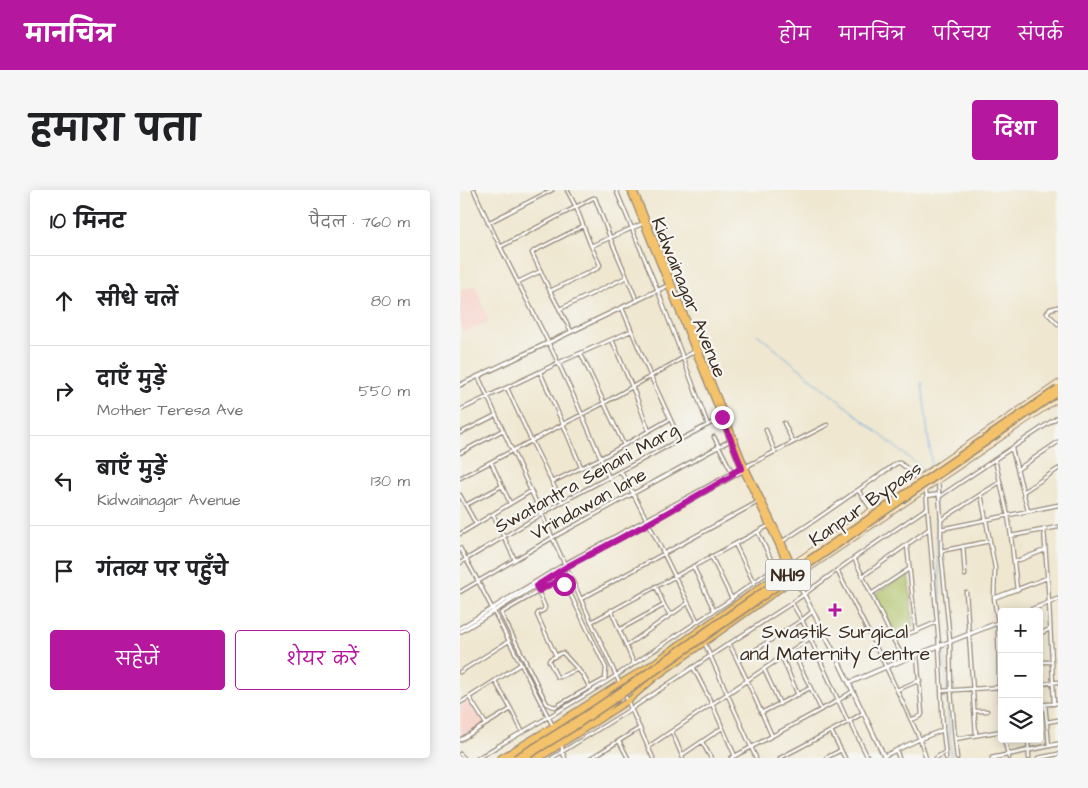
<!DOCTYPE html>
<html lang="hi">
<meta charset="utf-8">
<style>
:root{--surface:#fff;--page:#f6f6f6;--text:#202124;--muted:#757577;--line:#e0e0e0;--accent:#b5179e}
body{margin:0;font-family:"Architects Daughter","Playpen Sans Deva",sans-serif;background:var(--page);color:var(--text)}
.controls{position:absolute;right:15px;bottom:15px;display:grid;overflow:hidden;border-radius:5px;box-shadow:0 2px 12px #0003}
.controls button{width:45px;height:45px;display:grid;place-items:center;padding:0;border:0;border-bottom:1px solid var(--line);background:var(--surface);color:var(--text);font:25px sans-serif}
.stop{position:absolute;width:15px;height:15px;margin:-11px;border:4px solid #b5179e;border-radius:50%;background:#fff}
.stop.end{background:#b5179e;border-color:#fff;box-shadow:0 1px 5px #0008}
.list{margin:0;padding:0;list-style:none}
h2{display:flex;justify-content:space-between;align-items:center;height:65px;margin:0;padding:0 20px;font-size:21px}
h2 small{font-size:16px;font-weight:400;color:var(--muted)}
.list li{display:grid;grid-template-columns:32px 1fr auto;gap:15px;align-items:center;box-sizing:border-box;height:90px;padding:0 20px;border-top:1px solid var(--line)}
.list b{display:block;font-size:19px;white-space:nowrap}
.list p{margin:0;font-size:16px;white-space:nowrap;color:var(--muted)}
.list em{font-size:16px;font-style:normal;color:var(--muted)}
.actions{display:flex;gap:10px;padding:15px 20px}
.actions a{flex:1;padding:11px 0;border:1px solid var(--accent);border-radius:5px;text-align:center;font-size:18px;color:var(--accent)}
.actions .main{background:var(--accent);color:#fff}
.icon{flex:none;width:28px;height:28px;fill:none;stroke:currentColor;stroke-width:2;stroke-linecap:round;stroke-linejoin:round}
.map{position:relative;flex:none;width:598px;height:568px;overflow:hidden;border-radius:5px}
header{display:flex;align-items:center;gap:30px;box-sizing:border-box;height:70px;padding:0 25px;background:var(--accent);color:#fff}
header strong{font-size:24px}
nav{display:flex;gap:28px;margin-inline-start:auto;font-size:18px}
.intro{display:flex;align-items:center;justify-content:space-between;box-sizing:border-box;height:120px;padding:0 30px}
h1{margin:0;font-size:35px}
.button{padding:12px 22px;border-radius:5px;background:var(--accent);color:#fff;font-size:18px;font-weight:700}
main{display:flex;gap:30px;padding:0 30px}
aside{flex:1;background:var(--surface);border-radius:5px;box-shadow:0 2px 12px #0003}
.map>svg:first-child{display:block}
.built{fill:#f7d1c8}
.green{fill:#acbf63;stroke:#747440}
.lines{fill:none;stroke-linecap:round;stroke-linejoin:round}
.stream{stroke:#72aee4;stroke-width:1}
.minor-casing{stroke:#958877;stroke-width:5}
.tertiary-casing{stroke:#958877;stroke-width:5.5}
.secondary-casing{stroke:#958877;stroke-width:6}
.primary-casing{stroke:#958877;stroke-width:7}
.trunk-casing{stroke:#958877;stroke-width:8}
.minor{stroke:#fff;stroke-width:2.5}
.tertiary{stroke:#fff;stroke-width:3}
.secondary{stroke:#fbe7c3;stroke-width:4}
.primary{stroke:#f4c26a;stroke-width:4.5}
.trunk{stroke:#f4c26a;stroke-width:5}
.trunk-bridge-casing{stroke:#958877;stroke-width:8;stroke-linecap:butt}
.trunk-bridge{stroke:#f4c26a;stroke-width:5}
.route{stroke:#b5179e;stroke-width:6}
.poi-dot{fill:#b5179e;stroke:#f6f6f2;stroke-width:2}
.labels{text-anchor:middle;stroke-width:4.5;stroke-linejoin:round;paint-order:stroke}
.shield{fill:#f6f6f2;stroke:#73675e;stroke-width:1}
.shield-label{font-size:18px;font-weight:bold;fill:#3b2a1e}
.street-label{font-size:19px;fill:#3b2a1e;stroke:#f6f6f2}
.poi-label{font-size:19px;fill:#3b2a1e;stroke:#f6f6f2}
</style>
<header>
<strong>मानचित्र</strong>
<nav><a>होम</a><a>मानचित्र</a><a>परिचय</a><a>संपर्क</a></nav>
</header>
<div class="intro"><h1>हमारा पता</h1><a class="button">दिशा</a></div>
<main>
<aside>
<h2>10 मिनट<small>पैदल · 760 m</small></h2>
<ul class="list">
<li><svg class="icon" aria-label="ahead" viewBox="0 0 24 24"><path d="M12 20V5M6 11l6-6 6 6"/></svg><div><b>सीधे चलें</b></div><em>80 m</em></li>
<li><svg class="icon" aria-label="right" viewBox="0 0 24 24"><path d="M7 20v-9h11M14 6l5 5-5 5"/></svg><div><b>दाएँ मुड़ें</b><p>Mother Teresa Ave</p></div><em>550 m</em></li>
<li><svg class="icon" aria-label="left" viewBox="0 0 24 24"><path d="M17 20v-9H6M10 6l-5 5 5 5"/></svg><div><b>बाएँ मुड़ें</b><p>Kidwainagar Avenue</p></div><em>130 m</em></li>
<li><svg class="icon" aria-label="arrive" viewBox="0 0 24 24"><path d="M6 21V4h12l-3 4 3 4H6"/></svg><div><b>गंतव्य पर पहुँचे</b></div></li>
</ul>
<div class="actions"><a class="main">सहेजें</a><a>शेयर करें</a></div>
</aside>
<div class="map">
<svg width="598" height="568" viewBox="0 0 598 568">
<rect width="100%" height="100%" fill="#f6f6f2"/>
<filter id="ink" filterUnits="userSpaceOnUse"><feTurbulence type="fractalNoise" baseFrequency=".02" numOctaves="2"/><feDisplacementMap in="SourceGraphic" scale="10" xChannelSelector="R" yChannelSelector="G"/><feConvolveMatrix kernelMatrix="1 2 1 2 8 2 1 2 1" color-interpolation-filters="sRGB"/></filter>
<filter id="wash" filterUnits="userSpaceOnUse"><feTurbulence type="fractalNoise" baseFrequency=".0096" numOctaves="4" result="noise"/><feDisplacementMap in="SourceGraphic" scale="20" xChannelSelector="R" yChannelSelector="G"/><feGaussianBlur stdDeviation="1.12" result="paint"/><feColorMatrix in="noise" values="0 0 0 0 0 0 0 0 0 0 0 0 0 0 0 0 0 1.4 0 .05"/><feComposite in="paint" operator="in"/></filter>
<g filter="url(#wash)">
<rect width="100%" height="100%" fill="#efe7d0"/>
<!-- built -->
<path class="built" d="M15,95l14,37 -26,10 -3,-8v-33z
M10,510l15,24 -25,15v-32z"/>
<!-- green -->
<path class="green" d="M448,383l6,54 -19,9 -20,-42z"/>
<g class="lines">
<!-- stream -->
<path class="stream" d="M297,144l168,137
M462,192l10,86
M474,297l9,155
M484,456l7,112"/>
</g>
</g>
<g filter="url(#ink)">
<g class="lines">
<defs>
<path id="minor" d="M14,0c22,52 49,101 74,152 22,44 42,90 61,136
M107,0l9,17 15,39 53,-23
M156,0l42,101 50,134
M28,33l64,-33
M40,57l93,-49h2l16,42 26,61
M58,92l23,-11
M90,101l-18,-38 2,-2 49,-25
M598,117l-8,2 -3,4 11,11
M162,118l29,69 29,63
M100,119l67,-32
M111,141l-21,-40 48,-23 2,-3 -9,-19
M152,150l24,56 13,35
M121,164l43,91
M80,182l23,52 18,43
M18,186l142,308
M47,198l24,52 31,62
M0,220l98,-47 73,-32
M324,233l9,19
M306,240l9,22
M0,243l36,-18
M254,247l19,37
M552,259l16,62
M0,263l43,-23
M535,270l13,56 3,20 6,54
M31,272l19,41
M289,275l78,-40
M558,279l40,-27
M161,282c28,48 50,99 76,148
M0,288l144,-75 91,-52
M478,291l3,39v31l9,90 1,50 4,48 2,19
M92,292l49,-24 69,-39
M398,300l14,20
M563,302l35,-23
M521,304l14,74 -1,30 4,25 1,64 3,34
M0,305l16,29
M467,306l12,-2
M479,307l119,-80
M6,315l36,-19
M33,324l22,46
M481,330l59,-38
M481,339l117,-24
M584,339l5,73 5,102
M298,342l17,36
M0,344l71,-43
M551,346l47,-9
M323,351l32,-21 82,-57h3l18,14
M275,354l19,39
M503,356l2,29
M0,358l18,33 75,145
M481,361l49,-10
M394,368l73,-50
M554,372l31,-12
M0,373l102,-61 159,-84
M233,376l21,44
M377,380l49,97 34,72 23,-9 -4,-84 -13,-156
M403,386l66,-47
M95,392h4l7,3 40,83 -1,11 -50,28 -8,-3 -46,-91z
M75,394l10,23 -1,3 -6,3 -1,2 19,41 5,-3h2l20,22 7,13
M0,402l92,-54 179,-98
M506,402l10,143
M411,404l38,-25
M272,408l52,-37
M534,408l53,-20
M121,409l177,-97
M332,413l10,17 46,102
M204,415l6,10
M151,420l23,54
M131,432l179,-97
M159,440l45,-25 -8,-19
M456,441l21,-9
M579,444l11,-5
M433,449l23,-8 -9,-86
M269,453l18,37 25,56
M245,454l51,114
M166,456l62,-43
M332,460l29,59
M96,466l-6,3 -1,2 8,16h3l18,-8
M322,467l16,38
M278,471l64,-41 11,-9
M579,472h13
M233,477l19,37 23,52
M304,479l16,35
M0,482l49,-31
M579,494l19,-2
M437,500l23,-10
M481,501l61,-4
M164,503l29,65
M9,507l17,27
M0,513l61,-39
M585,514l4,42
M579,515l19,-2
M51,519l11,22
M514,521h13
M301,523l49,-25
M451,530l10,-4 1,-2 -5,-59
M390,531l18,37
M587,532l11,-2
M483,540l3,28
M371,541l14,27
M212,542l11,26
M495,549l47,-8
M544,549l5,19
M568,549l1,19
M0,550l51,-31 -16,-28
M159,551l9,17
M242,552l9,16
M102,555v6l3,7
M188,557l174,-117
M436,560l3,8
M0,564l4,4
M222,565l40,-27
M424,566l36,-17 6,19
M18,568c46,-28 94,-53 139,-83 38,-25 76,-51 115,-76l-21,-43
M92,568l79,-49 79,-53 82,-53 62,-45 39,81 11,20
M131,568l49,-30
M271,568l108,-58 14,-9
M320,568l68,-36 15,-9
M366,568l15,-8
M476,568l9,-6
M578,568l20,-4"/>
<path id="tertiary" d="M0,195l209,-100
M337,387l5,14 33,63 50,104
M332,391l10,9
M565,422l33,-13
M0,438l105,-64 177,-96
M0,442l106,-65 83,-44 97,-54 3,-4
M389,493l37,-16 116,-46
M532,568l66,-14"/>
<path id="secondary" d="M332,374l266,-181
M337,387l261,-178"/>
<path id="primary" d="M170,0l112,278 37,78 6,14 5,15
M40,568l53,-32 67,-43 30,-18 50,-36 90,-63
M80,568l88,-57 27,-23 142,-101 -15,-35 -37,-76 -46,-116 -65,-160"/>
<path id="trunk" d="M46,568l49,-29 44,-28 14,-7
M75,568c16,-10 31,-20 47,-30 12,-8 24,-16 34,-28"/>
</defs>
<!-- minor casing -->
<use href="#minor" class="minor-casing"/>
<!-- tertiary casing -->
<use href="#tertiary" class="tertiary-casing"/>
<!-- secondary casing -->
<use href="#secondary" class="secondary-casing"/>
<!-- primary casing -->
<use href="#primary" class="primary-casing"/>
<!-- trunk casing -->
<use href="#trunk" class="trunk-casing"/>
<!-- minor -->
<use href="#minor" class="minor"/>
<!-- tertiary -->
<use href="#tertiary" class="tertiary"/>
<!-- secondary -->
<use href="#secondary" class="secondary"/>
<!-- primary -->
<use href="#primary" class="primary"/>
<!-- trunk -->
<use href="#trunk" class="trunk"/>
<defs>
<path id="trunk-bridge" d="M55,568c82,-47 157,-104 235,-158 102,-71 205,-141 308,-212
M64,568l49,-30 44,-30 301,-209 140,-96"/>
</defs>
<!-- trunk-bridge casing -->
<use href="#trunk-bridge" class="trunk-bridge-casing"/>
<!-- trunk-bridge -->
<use href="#trunk-bridge" class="trunk-bridge"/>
</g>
</g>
<g class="lines" filter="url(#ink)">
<!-- route -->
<path class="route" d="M104,394c-9,-4 -17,2 -25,7l-3,-5 30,-19 83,-44 84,-48 -1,-2 10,-5 -20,-51"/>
</g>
<!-- markers -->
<path class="poi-dot" d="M372.5 412.5h5v5h5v5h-5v5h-5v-5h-5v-5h5z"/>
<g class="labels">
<!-- shield labels -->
<rect class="shield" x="305.5" y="369.5" width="45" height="31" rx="4"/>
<g class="shield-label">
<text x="328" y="391">NH19</text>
</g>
<!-- street labels -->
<g class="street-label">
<text transform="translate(230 107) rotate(68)" y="7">Kidwainagar Avenue</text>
<text transform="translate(126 287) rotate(-29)" y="7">Swatantra Senani Marg</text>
<text transform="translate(128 313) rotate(-29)" y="7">Vrindawan lane</text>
<text transform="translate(405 313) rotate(-35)" y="7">Kanpur Bypass</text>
</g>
<!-- poi labels -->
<g class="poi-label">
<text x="375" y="448">Swastik Surgical<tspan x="375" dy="22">and Maternity Centre</tspan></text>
</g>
</g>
</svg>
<div class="controls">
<button>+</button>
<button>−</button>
<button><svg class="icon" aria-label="layers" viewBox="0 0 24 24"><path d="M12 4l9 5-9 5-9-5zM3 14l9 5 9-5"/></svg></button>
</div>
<div class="stop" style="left:104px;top:394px"></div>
<div class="stop end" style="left:262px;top:227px"></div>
</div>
</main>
